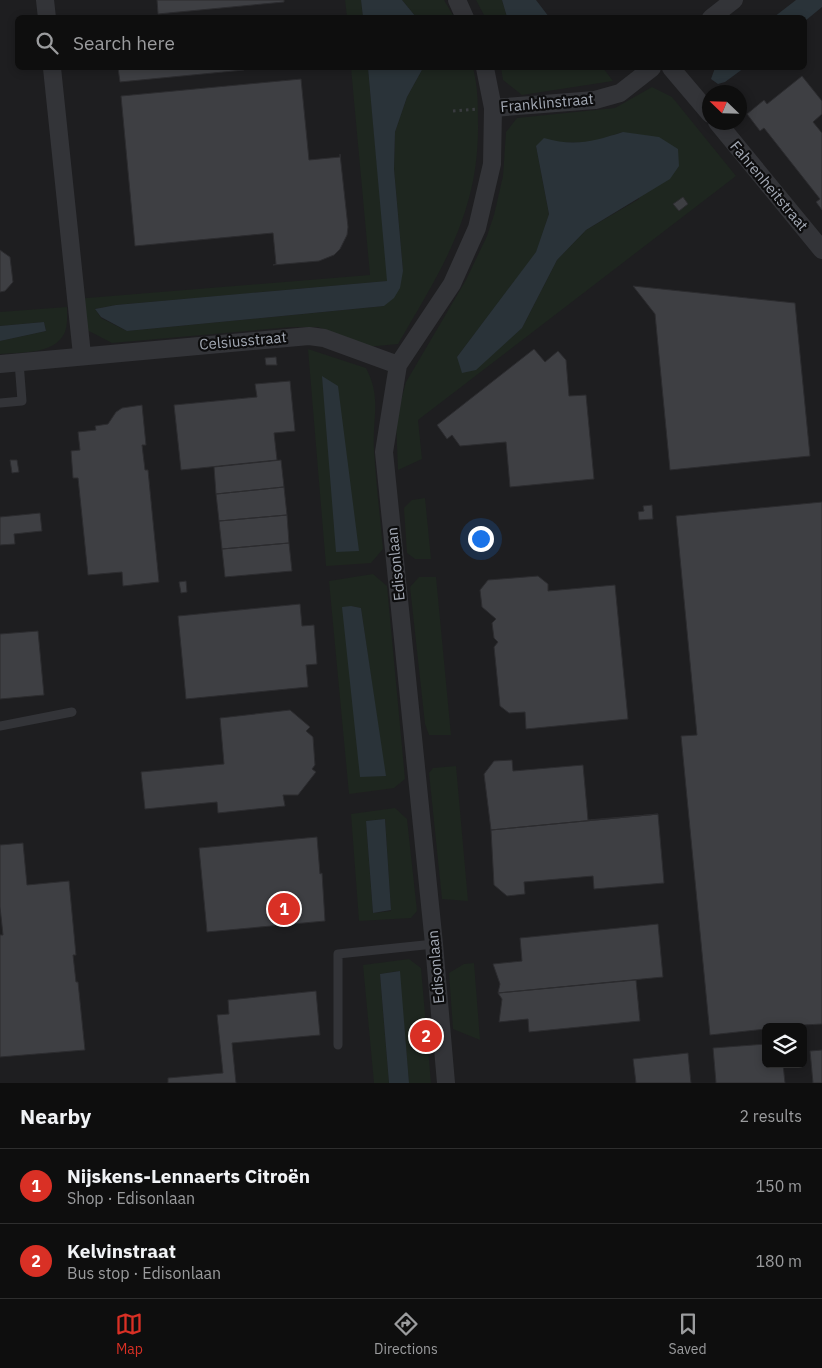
<!DOCTYPE html>
<meta charset="utf-8">
<style>
:root{--surface:#0e0e0e;--page:#1c1c1c;--text:#f1f3f6;--muted:#9b9c9e;--line:#2e2e2e;--accent:#d93025}
body{margin:0;font-family:"IBM Plex Sans",sans-serif;background:var(--page);color:var(--text)}
.controls{position:absolute;right:15px;bottom:15px;display:grid;overflow:hidden;border-radius:8px;box-shadow:0 2px 8px #0003}
.controls button{width:45px;height:45px;display:grid;place-items:center;padding:0;border:0;border-bottom:1px solid var(--line);background:var(--surface);color:var(--text);font:25px sans-serif}
.compass{position:absolute;left:702px;top:85px;width:45px;height:45px;border-radius:50%;background:var(--surface);box-shadow:0 2px 8px #0003;rotate:293deg}
.you{position:absolute;left:480px;top:538px;width:18px;height:18px;margin:-12px;border:4px solid #fff;border-radius:50%;background:#1a73e8;box-shadow:0 0 0 8px #1a73e833}
.badge{display:grid;place-items:center;width:32px;height:32px;border-radius:50%;background:var(--accent);color:#fff;font-size:16px;font-weight:700}
.pin{position:absolute;translate:-50% -50%;border:2px solid #fff;box-shadow:0 1px 5px #0006}
.list{margin:0;padding:0;list-style:none}
h2{display:flex;justify-content:space-between;align-items:center;height:65px;margin:0;padding:0 20px;font-size:21px}
h2 small{font-size:16px;font-weight:400;color:var(--muted)}
.list li{display:grid;grid-template-columns:32px 1fr auto;gap:15px;align-items:center;box-sizing:border-box;height:75px;padding:0 20px;border-top:1px solid var(--line)}
.list b{display:block;font-size:19px;white-space:nowrap}
.list p{margin:0;font-size:16px;white-space:nowrap;color:var(--muted)}
.list em{font-size:16px;font-style:normal;color:var(--muted)}
.icon{flex:none;width:28px;height:28px;fill:none;stroke:currentColor;stroke-width:2;stroke-linecap:round;stroke-linejoin:round}
.map{position:relative;flex:none;width:822px;height:1083px;overflow:hidden}
.search{position:absolute;background:var(--surface);box-shadow:0 2px 8px #0003;left:15px;right:15px;top:15px;height:55px;display:flex;align-items:center;gap:12px;box-sizing:border-box;padding:0 18px;border-radius:8px;color:var(--muted);font-size:19px}
.sheet{height:215px;background:var(--surface)}
nav{display:flex;justify-content:space-around;align-items:center;box-sizing:border-box;height:70px;border-top:1px solid var(--line);background:var(--surface);font-size:14px;color:var(--muted)}
nav a{display:grid;justify-items:center;gap:2px}
nav .on{color:var(--accent)}
.map>svg:first-child{display:block}
.built{fill:#1e1e20;fill-rule:evenodd}
.green{fill:#1e261f;fill-rule:evenodd}
.water{fill:#2a3339}
.building{fill:#3e3f43;stroke:#2c2c2f}
.lines{fill:none;stroke-linecap:round;stroke-linejoin:round}
.path{stroke:#393b3f;stroke-width:3;stroke-dasharray:2.5 4;stroke-linecap:butt}
.lane{stroke:#333438;stroke-width:9}
.street{stroke:#333438;stroke-width:18}
.labels{text-anchor:middle;stroke-width:4.5;stroke-linejoin:round;paint-order:stroke}
.street-label{font-size:15px;fill:#a3a9b4;stroke:#0d0d0e}
</style>
<div class="map">
<svg width="822" height="1083" viewBox="0 0 822 1083">
<rect width="100%" height="100%" fill="#121213"/>
<!-- built -->
<path class="built" d="M0,0h822v1083h-822zM18,18h786v50h-786zM710,92h30v30h-30zM766,1027h37v37h-37z"/>
<!-- green -->
<path class="green" d="M345,0h16l2,17h-16z
M402,0h42l10,17h-38z
M476,0h26l5,17h-22z
M351,68h17l20,213 -272,24 -21,4 6,9 26,13 257,-25 19,-35 -9,-102 1,-37 12,-35 16,-29h50c5,18 5,37 5,57 1,88 -37,145 -80,219l-32,3 -48,-20h-27l-179,16 -27,-14 -10,-30 295,-24z
M501,68h102l10,13 -91,14 -19,-15z
M652,87l20,10 64,79 -318,244 4,39 -24,11 -2,-50 10,-38 60,-102 21,-44 7,-21 9,-39 3,-44 11,-14 98,-10zM623,132l16,67 -53,31 -29,30 -35,68 -65,29 79,-104 13,-39 -13,-68 22,-4 30,1z
M67,307c0,8 1,20 -3,27 -11,21 -44,18 -64,20v-13l46,-10 -2,-9 -44,4v-14z
M308,349l58,19c16,30 6,50 8,82 2,33 6,66 9,99l-12,14 -45,3z
M425,498l6,61h-16l-8,-6 -3,-45 8,-8z
M373,574l14,12 18,193 -11,9 -45,6 -20,-213zM351,606l10,2 20,139z
M419,577h17l15,158h-22l-4,-11 -15,-137z
M456,766l12,135 -26,-2 -13,-126 4,-5z
M395,808l12,11 10,92 -6,7 -52,3 -8,-107zM385,819l6,92 -18,2 -7,-92z
M409,959l12,9 10,115h-22l-10,-112 -19,3 9,109h-15l-11,-118z
M474,963l6,77 -27,-11 -4,-56 15,-9z"/>
<!-- water -->
<path class="water" d="M361,0h41l14,17h-53z
M502,0h34l13,17h-42z
M796,0h26v7l-17,14 -1,-3 -30,-1z
M368,68h55l-16,29 -12,35 -1,37 9,102 -3,17 -6,10 -10,8 -257,25 -26,-14 -6,-8 21,-4 271,-24z
M715,68h29l-19,14 -7,2 -7,-5z
M623,132l36,5 19,12 1,17 -9,13 -84,51 -29,30 -35,68 -46,42 -14,3 -5,-16 79,-105 13,-38 -13,-68 8,-8c31,9 50,3 79,-6z
M44,322l2,9 -46,10v-15z
M322,376l16,10 21,165 -23,1z
M351,606l10,2 25,168 -26,1 -18,-170z
M385,819l6,91 -18,3 -7,-92z
M400,971l9,112h-20l-9,-109z"/>
<!-- building -->
<path class="building" d="M157,0h127v2l-126,12z
M118,68h126v2l-124,12z
M802,76l20,25v13l-9,8 9,11v77l-6,-8 4,-3 -56,-71 -4,3 -13,-17 17,-14 3,4z
M301,79l8,81 31,-3v-3l8,73 -1,8 -7,14 -6,6 -15,6 -46,4 3,-1 -3,-31 -138,13 -14,-150z
M683,197l5,7 -9,7 -6,-7z
M0,250l10,7 3,25 -8,9 -5,1z
M633,286l162,17 15,153 -140,14 -15,-156z
M534,349l11,13 13,-11 8,9 3,36 17,-1 8,84 -84,8 -4,-45 -46,4 -8,-11 -5,4 -10,-14z
M276,357l1,8h-11l-1,-7z
M290,381l5,50 -21,2 3,27 -96,10 -7,-65 83,-8 -2,-13z
M142,405l4,40h-4l3,25h3l11,112 -36,4 -1,-14 -34,3 -10,-97h-5l-2,-27 9,-1 -2,-18 18,-2 -1,-4 13,-2 8,-12 6,-4z
M10,460h7l2,12 -7,1z
M281,460l3,27 -68,7 -2,-27z
M284,487l3,28 -68,6 -3,-27z
M822,502v522l-56,3v2l-56,6 -29,-299 16,-1 -21,-219z
M652,505l1,14 -14,1 -1,-8 6,-1 -1,-5z
M40,513l2,18 -28,3 1,10 -15,1v-28z
M287,515l2,28 -67,6 -3,-28z
M289,543l3,28 -67,6 -3,-28z
M538,576l10,8v7l67,-6 13,134 -102,10 -1,-17 -16,1 -9,-7 -6,-59 4,-5 -4,-4 -2,-15 4,-4 -14,-12 -2,-17 8,-10z
M186,581l1,11 -6,1 -2,-11z
M300,604l2,22 12,-1 3,39 -11,1 2,22 -122,12 -8,-83z
M38,631l6,64 -44,4v-65z
M290,710l20,17 -4,4 7,6 2,28 -3,4 4,3 -18,23h-15l2,11 -67,7 -1,-11 -72,7 -4,-37 83,-8 -4,-46z
M512,760l1,11 70,-6 5,55 70,-6 -167,16 -7,-56 10,-13z
M658,814l6,69 -70,6 -1,-13 -69,6 1,12 -18,2 -13,-11 -3,-55z
M317,837l3,37 2,-1 3,48 -118,11 -8,-84z
M23,843l4,42 42,-4 7,74h-3l3,27h2l7,68 -85,7v-122h3l-3,-28v-62z
M658,924l5,53 -165,16 2,-9 -7,-20 29,-3 -2,-23z
M636,980l4,41 -111,11 -1,-13 -29,3 3,-23 -4,-6z
M316,991l4,44 -88,8 4,40h-68v-5l55,-5 -6,-58 12,-1 -1,-14z
M766,1044v20h17l2,19h-69l-3,-35z
M822,1050v33h-9l-3,-32z
M688,1053l3,30h-55l-3,-24z"/>
<g class="lines">
<!-- path -->
<path class="path" d="M453,111l24,-2"/>
<!-- lane -->
<path class="lane" d="M0,403l22,-2 -3,-39
M0,726l72,-14
M338,1045v-91l96,-10"/>
<!-- street -->
<path class="street" d="M45,0l2,18
M457,0l8,18
M711,18l23,-18
M52,68l30,287
M671,68l39,46
M493,108l102,-8 25,-7 32,-25
M717,122l105,128
M0,364l309,-28 15,2 74,27
M446,1083l-12,-139 -50,-492 14,-87 54,-81 25,-56 15,-64 1,-56 -8,-40"/>
</g>
<g class="labels">
<!-- street labels -->
<g class="street-label">
<text transform="translate(547 103) rotate(-5)" y="5">Franklinstraat</text>
<text transform="translate(769 186) rotate(50)" y="5">Fahrenheitstraat</text>
<text transform="translate(243 341) rotate(-5)" y="5">Celsiusstraat</text>
<text transform="translate(396 564) rotate(-96)" y="5">Edisonlaan</text>
<text transform="translate(436 967) rotate(-95)" y="5">Edisonlaan</text>
</g>
</g>
</svg>
<div class="controls">
<button><svg class="icon" aria-label="layers" viewBox="0 0 24 24"><path d="M12 4l9 5-9 5-9-5zM3 14l9 5 9-5"/></svg></button>
</div>
<svg class="compass" viewBox="-18 -18 36 36"><path d="M0-13l5 13h-10z" fill="#e53935"/><path d="M0 13l5-13h-10z" fill="#9b9c9e"/></svg>
<div class="you"></div>
<div class="pin badge" style="left:284px;top:909px">1</div>
<div class="pin badge" style="left:426px;top:1036px">2</div>
<div class="search"><svg class="icon" aria-label="search" viewBox="0 0 24 24"><circle cx="10" cy="10" r="6"/><path d="M15 15l6 6"/></svg>Search here</div>
</div>
<section class="sheet">
<h2>Nearby<small>2 results</small></h2>
<ul class="list">
<li><span class="badge">1</span><div><b>Nijskens-Lennaerts Citroën</b><p>Shop · Edisonlaan</p></div><em>150 m</em></li>
<li><span class="badge">2</span><div><b>Kelvinstraat</b><p>Bus stop · Edisonlaan</p></div><em>180 m</em></li>
</ul>
</section>
<nav>
<a class="on"><svg class="icon" aria-label="map" viewBox="0 0 24 24"><path d="M3 6l6-2 6 2 6-2v14l-6 2-6-2-6 2zM9 4v14M15 6v14"/></svg>Map</a>
<a><svg class="icon" aria-label="directions" viewBox="0 0 24 24"><path d="M12 3l9 9-9 9-9-9zM9 14v-3h6M13 9l2 2-2 2"/></svg>Directions</a>
<a><svg class="icon" aria-label="saved" viewBox="0 0 24 24"><path d="M7 4h10v16l-5-4-5 4z"/></svg>Saved</a>
</nav>
